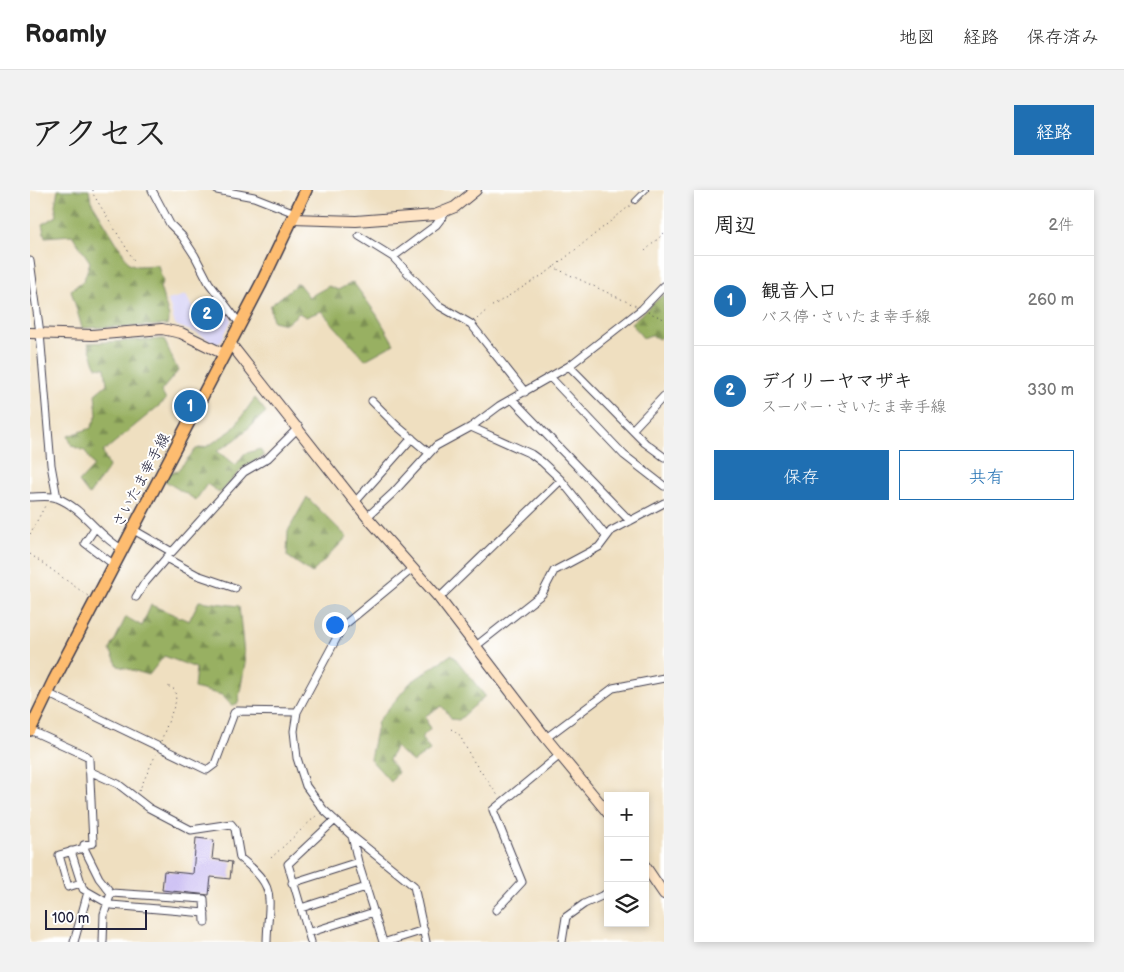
<!DOCTYPE html>
<html lang="ja">
<meta charset="utf-8">
<style>
:root{--surface:#fff;--page:#f2f2f2;--text:#222;--muted:#767676;--line:#e0e0e0;--accent:#1f6fb2}
body{margin:0;font-family:"Balsamiq Sans","Klee One",sans-serif;background:var(--page);color:var(--text)}
.controls{position:absolute;right:15px;bottom:15px;display:grid;overflow:hidden;border-radius:0px;box-shadow:0 2px 8px #0003}
.controls button{width:45px;height:45px;display:grid;place-items:center;padding:0;border:0;border-bottom:1px solid var(--line);background:var(--surface);color:var(--text);font:25px sans-serif}
.scale{position:absolute;left:15px;bottom:12px;width:102px;box-sizing:border-box;padding-left:5px;border:2px solid #22223b;border-top:0;font-size:14px;line-height:18px;white-space:nowrap;color:#22223b;-webkit-text-stroke:4px #fff;paint-order:stroke}
.you{position:absolute;left:304px;top:434px;width:18px;height:18px;margin:-12px;border:4px solid #fff;border-radius:50%;background:#1a73e8;box-shadow:0 0 0 8px #1a73e833}
.badge{display:grid;place-items:center;width:32px;height:32px;border-radius:50%;background:var(--accent);color:#fff;font-size:16px;font-weight:700}
.pin{position:absolute;translate:-50% -50%;border:2px solid #fff;box-shadow:0 1px 5px #0006}
.list{margin:0;padding:0;list-style:none}
h2{display:flex;justify-content:space-between;align-items:center;height:65px;margin:0;padding:0 20px;font-size:21px}
h2 small{font-size:16px;font-weight:400;color:var(--muted)}
.list li{display:grid;grid-template-columns:32px 1fr auto;gap:15px;align-items:center;box-sizing:border-box;height:90px;padding:0 20px;border-top:1px solid var(--line)}
.list b{display:block;font-size:19px;white-space:nowrap}
.list p{margin:0;font-size:16px;white-space:nowrap;color:var(--muted)}
.list em{font-size:16px;font-style:normal;color:var(--muted)}
.actions{display:flex;gap:10px;padding:15px 20px}
.actions a{flex:1;padding:11px 0;border:1px solid var(--accent);border-radius:0px;text-align:center;font-size:18px;color:var(--accent)}
.actions .main{background:var(--accent);color:#fff}
.icon{flex:none;width:28px;height:28px;fill:none;stroke:currentColor;stroke-width:2;stroke-linecap:round;stroke-linejoin:round}
.map{position:relative;flex:none;width:634px;height:752px;overflow:hidden;border-radius:0px}
header{display:flex;align-items:center;gap:30px;box-sizing:border-box;height:70px;padding:0 25px;background:var(--surface);border-bottom:1px solid var(--line)}
header strong{font-size:24px}
nav{display:flex;gap:28px;margin-inline-start:auto;font-size:18px}
.intro{display:flex;align-items:center;justify-content:space-between;box-sizing:border-box;height:120px;padding:0 30px}
h1{margin:0;font-size:35px}
.button{padding:12px 22px;border-radius:0px;background:var(--accent);color:#fff;font-size:18px;font-weight:700}
main{display:flex;gap:30px;padding:0 30px}
aside{flex:1;background:var(--surface);border-radius:0px;box-shadow:0 2px 8px #0003}
.map>svg:first-child{display:block}
.built{fill:#dad6f7}
.forest{fill:url(#forest-firs);stroke:#5d694e}
.building{fill:#c7b9f2}
.lines{fill:none;stroke-linecap:round;stroke-linejoin:round}
.lane-casing{stroke:#413e4f;stroke-width:6}
.street-casing{stroke:#413e4f;stroke-width:9}
.secondary-casing{stroke:#413e4f;stroke-width:12}
.primary-casing{stroke:#413e4f;stroke-width:14}
.path{stroke:#413e4f;stroke-width:1;stroke-dasharray:1 4;stroke-linecap:butt}
.lane{stroke:#fff;stroke-width:4}
.street{stroke:#fff;stroke-width:7}
.secondary{stroke:#fee4c5;stroke-width:10}
.primary{stroke:#fdbc6f;stroke-width:11}
.labels{text-anchor:middle;stroke-width:4;stroke-linejoin:round;paint-order:stroke}
.street-label{font-size:15px;fill:#22223b;stroke:#fff}
</style>
<header>
<strong>Roamly</strong>
<nav><a>地図</a><a>経路</a><a>保存済み</a></nav>
</header>
<div class="intro"><h1>アクセス</h1><a class="button">経路</a></div>
<main>
<div class="map">
<svg width="634" height="752" viewBox="0 0 634 752">
<defs>
<pattern id="forest-firs" width="22" height="20" patternUnits="userSpaceOnUse" patternTransform="scale(1.25)"><rect width="22" height="20" fill="#98b062"/><path d="M5 1l3.5 6h-7zM16 11l3.5 6h-7z" fill="#7c8f52"/></pattern>
</defs>
<rect width="100%" height="100%" fill="#fff"/>
<filter id="ink" filterUnits="userSpaceOnUse"><feTurbulence type="fractalNoise" baseFrequency=".02" numOctaves="2"/><feDisplacementMap in="SourceGraphic" scale="10" xChannelSelector="R" yChannelSelector="G"/><feConvolveMatrix kernelMatrix="1 2 1 2 8 2 1 2 1" color-interpolation-filters="sRGB"/></filter>
<filter id="wash" filterUnits="userSpaceOnUse"><feTurbulence type="fractalNoise" baseFrequency=".0096" numOctaves="4" result="noise"/><feDisplacementMap in="SourceGraphic" scale="20" xChannelSelector="R" yChannelSelector="G"/><feGaussianBlur stdDeviation="1.12" result="paint"/><feColorMatrix in="noise" values="0 0 0 0 0 0 0 0 0 0 0 0 0 0 0 0 0 1.4 0 .05"/><feComposite in="paint" operator="in"/></filter>
<g filter="url(#wash)">
<rect width="100%" height="100%" fill="#efdfc0"/>
<!-- built -->
<path class="built" d="M156,105l7,14 23,-13 16,23 -11,23 -5,2 -17,-10 -24,-9 -7,-25z"/>
<!-- forest -->
<path class="forest" d="M28,0h31l2,11 38,62 8,3 21,-1 5,17 -3,5 9,30 -2,8 -85,3 -11,-38 13,-10 6,-18 -18,-27 -27,2 -3,-13 15,-8 -2,-11z
M323,92l24,33 17,29 -29,16 -44,-49 -15,6 -7,-4 -13,11 -13,-3 -3,-15 28,-23 11,14 20,-11 9,4z
M634,104v40l-5,5 -8,-4 -8,3 -12,-15z
M134,149l14,32 -17,20 5,9 -63,52 6,15 -20,28 -10,-13 15,-16 -9,-15 -13,-5 -4,-10 23,-8 6,-13 -2,-21 12,-10 -2,-16 -9,-1 -8,-24z
M225,208l11,14 -31,28 -18,11 19,14 8,-11 16,-5 4,7 -20,11 -24,26 -13,-9 -11,16 -31,-19 4,-9 8,-1 19,-22 12,-3 24,-16z
M277,307l40,40 -35,36 -25,-17 1,-25z
M169,411l40,5 6,58 -7,39 -6,3 -10,-11 -28,-7 2,-20 -32,-12 -15,19 -31,-9 -8,-16 16,-33 16,9 9,-21 38,16z
M422,464l33,42 -26,24 -7,-1 -10,-13 -17,10 5,13 -9,9 9,12 -17,12 -18,-15 -6,13 9,12 -7,10 -21,-23 8,-38 32,-38z"/>
<g id="blocks">
<!-- building -->
<path class="building" d="M185,109l7,10 -18,11 -6,-12z
M166,648l18,2 -2,19 20,3 -2,17 -19,-2 -2,18 -47,-5 2,-19 29,3z"/>
</g>
</g>
<g filter="url(#ink)">
<use href="#blocks" fill-opacity="0" stroke="#413e4f" stroke-width="1"/>
<g class="lines">
<defs>
<path id="lane" d="M605,11l11,-11"/>
<path id="street" d="M122,0l18,34 12,12 13,20 14,27 31,41
M187,0l37,7 41,16
M329,46l34,21 43,-32 10,-13
M363,67l45,48 33,19 54,68
M0,71l10,72 11,132 6,33
M539,176l76,77 19,14
M520,187l74,78 40,31
M482,209l118,122
M342,211l25,25 32,27
M441,237l60,27 11,8 19,18 45,56
M602,240l32,-34
M0,307c8,0 19,-2 27,1 26,10 41,38 65,51
M326,311l56,-63
M337,327l26,-24 43,-47 35,-19 28,-21 70,-40 73,-57 22,-23
M65,338l-10,15 28,21
M102,339l40,23 72,-80 24,-14 31,-31
M136,368l31,17 38,13
M382,379l-69,57 -46,86 -3,19 3,27 9,28 17,23 29,27 62,50 12,56
M106,407l8,-13 24,-28
M409,408l122,-118
M446,456l66,-52 12,-23 45,-24 12,-16 53,-28
M17,503l160,77 8,-6 19,-51 3,-2 60,1
M0,540l57,26 2,3 4,84 -9,2v3l15,30 12,15 93,6 1,23
M516,548l67,-50 51,-10
M59,581l29,13 31,24 42,22 40,-6 4,5 5,29c39,30 28,39 27,84
M322,646l6,26 25,80
M41,661l12,38 28,16 94,8
M51,693l-13,4 -9,-32 25,-7
M262,693l66,-21
M271,718l65,-21
M466,720l26,-28 -29,-72 67,-55
M278,743l66,-21
M44,752l14,-50
M73,752l1,-28 7,-21
M281,752l-23,-78 47,-44
M356,752l38,-12
M532,752l4,-25 18,-13 24,-11"/>
<path id="secondary" d="M262,29l64,2 79,-6 20,-8 21,-17
M0,143l62,2 70,-6 19,4 43,21
M200,153l137,174 72,81 107,140 62,75
M615,676l19,28"/>
<path id="primary" d="M0,540l24,-50 207,-396 45,-94"/>
</defs>
<!-- lane casing -->
<use href="#lane" class="lane-casing"/>
<!-- street casing -->
<use href="#street" class="street-casing"/>
<!-- secondary casing -->
<use href="#secondary" class="secondary-casing"/>
<!-- primary casing -->
<use href="#primary" class="primary-casing"/>
<!-- path -->
<path class="path" d="M63,0v4l42,68
M615,61l19,-18
M523,77l83,39
M618,122l16,7
M447,129l12,-11 60,-37 83,-67
M0,344l16,-30
M0,364l58,42
M421,539l8,5 13,25 27,38
M131,551l15,-40 -1,-11 -9,-5
M109,601l17,-37
M241,668l46,-43"/>
<!-- lane -->
<use href="#lane" class="lane"/>
<!-- street -->
<use href="#street" class="street"/>
<!-- secondary -->
<use href="#secondary" class="secondary"/>
<!-- primary -->
<use href="#primary" class="primary"/>
</g>
</g>
<g class="labels">
<!-- street labels -->
<g class="street-label">
<text transform="translate(111 290) rotate(-62)" y="5">さいたま幸手線</text>
</g>
</g>
</svg>
<div class="controls">
<button>+</button>
<button>−</button>
<button><svg class="icon" aria-label="layers" viewBox="0 0 24 24"><path d="M12 4l9 5-9 5-9-5zM3 14l9 5 9-5"/></svg></button>
</div>
<div class="scale">100 m</div>
<div class="you"></div>
<div class="pin badge" style="left:160px;top:216px">1</div>
<div class="pin badge" style="left:177px;top:124px">2</div>
</div>
<aside>
<h2>周辺<small>2件</small></h2>
<ul class="list">
<li><span class="badge">1</span><div><b>観音入口</b><p>バス停 · さいたま幸手線</p></div><em>260 m</em></li>
<li><span class="badge">2</span><div><b>デイリーヤマザキ</b><p>スーパー · さいたま幸手線</p></div><em>330 m</em></li>
</ul>
<div class="actions"><a class="main">保存</a><a>共有</a></div>
</aside>
</main>
